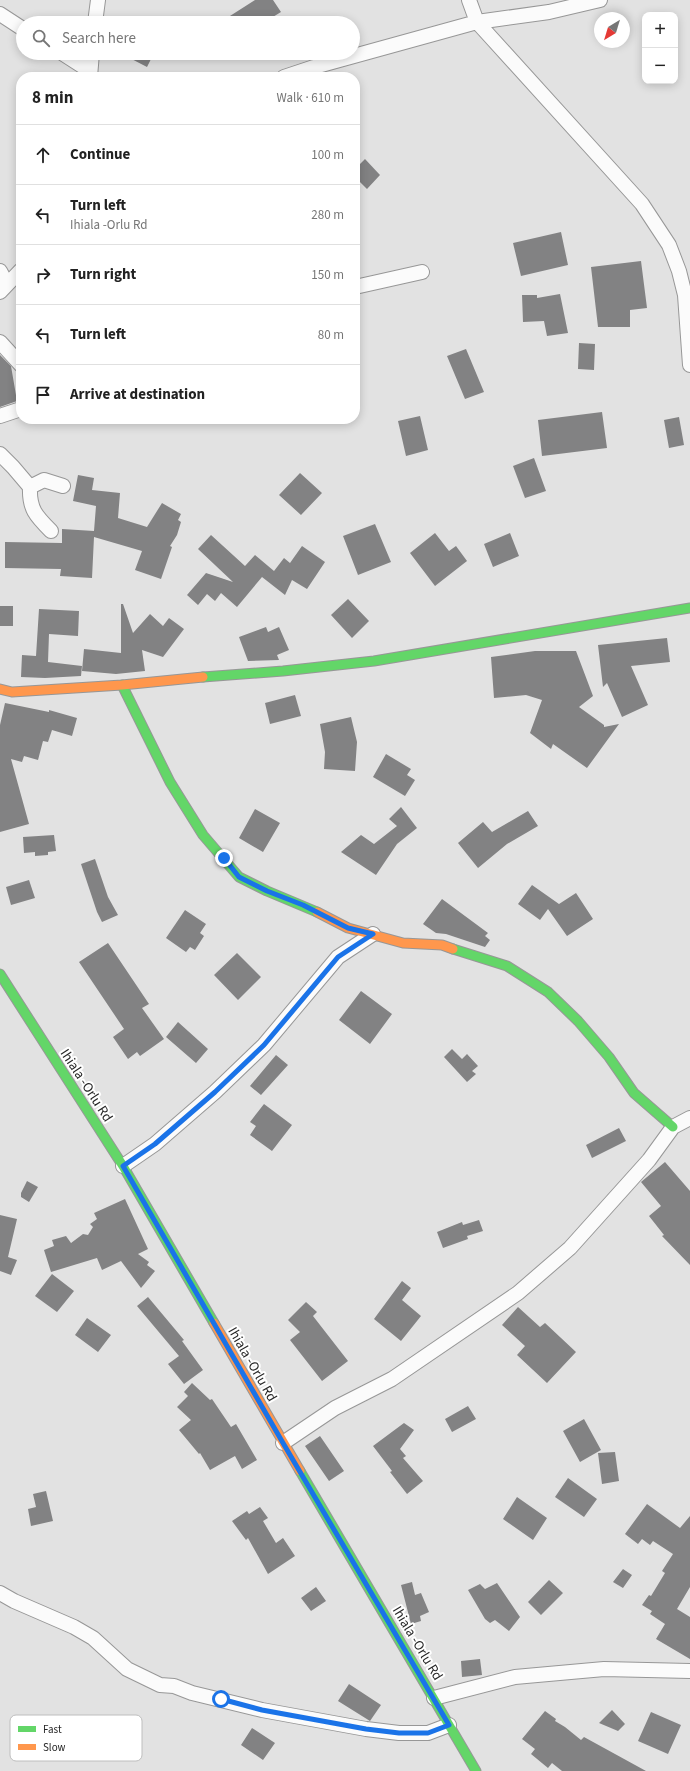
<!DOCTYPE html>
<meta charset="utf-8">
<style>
:root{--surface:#fff;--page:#f2f2f2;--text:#222;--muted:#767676;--line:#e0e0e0}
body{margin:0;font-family:"Source Sans 3",sans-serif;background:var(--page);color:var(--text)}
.controls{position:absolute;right:12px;top:12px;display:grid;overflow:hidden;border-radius:8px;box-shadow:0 2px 10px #0003}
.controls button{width:36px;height:36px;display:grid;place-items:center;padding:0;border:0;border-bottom:1px solid var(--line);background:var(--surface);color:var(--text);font:20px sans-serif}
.compass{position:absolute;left:594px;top:12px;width:36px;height:36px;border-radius:50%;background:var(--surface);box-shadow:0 2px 10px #0003;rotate:218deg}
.stop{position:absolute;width:12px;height:12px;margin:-9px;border:3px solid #1a73e8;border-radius:50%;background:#fff}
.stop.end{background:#1a73e8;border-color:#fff;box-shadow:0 1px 4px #0008}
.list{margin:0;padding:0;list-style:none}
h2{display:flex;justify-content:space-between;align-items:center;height:52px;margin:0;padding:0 16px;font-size:17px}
h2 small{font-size:13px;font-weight:400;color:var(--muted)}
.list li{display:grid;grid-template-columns:26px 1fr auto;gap:12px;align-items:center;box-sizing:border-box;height:60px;padding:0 16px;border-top:1px solid var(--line)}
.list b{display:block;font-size:15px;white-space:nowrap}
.list p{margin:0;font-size:13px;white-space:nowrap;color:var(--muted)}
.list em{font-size:13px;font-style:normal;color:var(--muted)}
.icon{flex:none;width:22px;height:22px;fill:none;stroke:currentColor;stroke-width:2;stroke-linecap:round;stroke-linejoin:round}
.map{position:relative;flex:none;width:690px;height:1771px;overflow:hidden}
.search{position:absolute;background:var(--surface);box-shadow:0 2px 10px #0003;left:16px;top:16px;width:344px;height:44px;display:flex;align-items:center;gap:10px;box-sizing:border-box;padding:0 14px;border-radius:22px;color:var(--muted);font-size:15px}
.panel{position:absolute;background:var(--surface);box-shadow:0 2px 10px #0003;left:16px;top:72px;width:344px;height:352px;border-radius:16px}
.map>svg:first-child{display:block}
.building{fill:#828283}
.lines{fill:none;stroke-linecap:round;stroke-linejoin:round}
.street-casing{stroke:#979797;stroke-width:16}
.fast-casing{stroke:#979797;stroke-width:11}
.slow-casing{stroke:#979797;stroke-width:11}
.street{stroke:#fbfbfb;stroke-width:14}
.fast{stroke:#63d668;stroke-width:9}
.slow{stroke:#ff974d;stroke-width:9}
.route{stroke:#1a73e8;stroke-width:5}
.labels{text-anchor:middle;stroke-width:4;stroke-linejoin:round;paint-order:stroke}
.street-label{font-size:14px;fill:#272727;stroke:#fff}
.key{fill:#fff;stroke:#bebebe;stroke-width:1}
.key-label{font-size:11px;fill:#272727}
</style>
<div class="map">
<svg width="690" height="1771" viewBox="0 0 690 1771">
<rect width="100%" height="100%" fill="#e2e2e2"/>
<!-- building -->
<path class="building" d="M255,0h18l8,12 -18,11h-44z
M120,53h34l-7,14z
M365,159l15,16 -13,14 -12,-12v-8z
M561,232l7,33 -47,11 -8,-33z
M641,261l6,47 -17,2v17h-32l-7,-60z
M560,294l8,39 -21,3 -3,-15 -21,1 -1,-27h15v3z
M579,343l16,1 -1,26 -16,-1z
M466,349l18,43 -19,7 -18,-43z
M0,355l11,11 6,35 -17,6z
M602,412l5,36 -65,8 -4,-36z
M420,416l8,34 -22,6 -8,-35z
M679,417l5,28 -15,3 -5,-28z
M534,458l12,33 -21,7 -12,-32z
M300,473l22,20 -21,22 -22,-20z
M78,475l16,3 -2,12 28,3 -2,25 29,9 15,-24 19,11 -3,6 3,2 -4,13 -7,11 2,1 -11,32 -26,-9 7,-19 -48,-14 -2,41 -32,-2 1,-7 -56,-1v-26l57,1v-14l32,2 2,-25 -23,-5z
M375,524l16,38 -33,13 -15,-39z
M435,533l14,18 7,-5 11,15 -32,25 -25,-33z
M510,533l9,23 -26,11 -9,-23z
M211,535l34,31 10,-11 19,16 10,-13 6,5 12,-17 23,16 -18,27 -15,-9 -7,15 -23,-18 -25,30 -16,-14 -6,8 -8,-7 -9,11 -11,-10 19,-22 27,9 -35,-33z
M348,599l21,22 -17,17 -21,-23z
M121,604h2l10,29 17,-19 13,12 6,-8 15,11 -21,28 -21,-7 3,21 -29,3 -34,-3 2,-22 37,4z
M0,606h13v20h-13z
M39,609l40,2 -1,25 -29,-2 -1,28 34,4 -1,10 -36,2 -24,-1 1,-22 14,1z
M266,627l2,5 11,-5 10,23 -12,5 2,5 -31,1 -9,-24z
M667,638l3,24 -39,4 17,39 -26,12 -15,-34 -4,4 -5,-42z
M535,651h41l17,45 -14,11 25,18v2l15,-3 -32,44 -34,-24 -2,5 -21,-16 12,-33 -16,-5 -32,3 -3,-41z
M295,695l6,21 -31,8 -5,-21z
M5,703l44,9v-2l28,8 -5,18 -20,-6 -4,12 -5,-1 -5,19 -14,-4 -2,6 -11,-3 18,65 -29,8v-107z
M351,717l6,25 -2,29 -31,-2 1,-17 -5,-28z
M386,754l25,15 -4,6 8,5 -10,16 -32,-19z
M401,807l16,21 -20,16 -21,31 -35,-23 20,-17 13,9 23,-18 -8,-7z
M255,809l25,14 -17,29 -24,-14z
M528,811l10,15 -31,18 -29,24 -20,-25 25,-21 9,10z
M54,835l2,16 -8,1v3l-13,1v-4l-11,1 -1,-16z
M95,859l13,38 10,18 -16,7 -5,-10 -16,-48z
M29,880l6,18 -24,7 -5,-18z
M532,885l27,19 17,-11 17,26 -26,17 -19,-27 -8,11 -22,-16z
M442,899l46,34 -3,3 5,4 -5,7 -39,-13 -10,-1 -13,-9z
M185,910l21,14 -6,9 4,3 -9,14 -5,-3 -4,5 -20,-14z
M108,943l41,61 -7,4 22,31 -24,17 -3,-4 -9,7 -15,-22 11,-8 -45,-67z
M237,953l24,24 -23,23 -24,-25z
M361,991l31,23 -22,30 -31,-24z
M178,1022l30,27 -12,14 -30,-26z
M452,1049l10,10 5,-5 11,12 -6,5 4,3 -9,8 -23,-25z
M276,1055l12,10 -27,30 -11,-9z
M264,1104l28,21 -20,26 -22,-16 6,-9 -6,-4z
M619,1128l7,13 -34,17 -6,-13z
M665,1162l25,29v74l-28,-29 2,-1 -15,-19 12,-10 -20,-24z
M27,1181l11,6 -9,15 -8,-5v-4z
M125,1199l23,50 -10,5 11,8 -2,3 8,6 -14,17 -20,-27 -19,9 -5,-12 -46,14 -7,-22 10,-4 -2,-6 14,-4 5,7 12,-9 5,1 5,-8 -3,-3 7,-5 -3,-6z
M0,1215l17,4 -9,38 9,3 -6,15 -11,-4z
M479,1220l4,11 -16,5 1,3 -25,9 -6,-16 25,-10 1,3z
M52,1274l22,17 -17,21 -22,-16z
M402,1281l9,7 -9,12 19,16 -20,25 -27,-22z
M148,1297l36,43 -2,1 21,29 -19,14 -16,-20 11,-8 -42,-50z
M306,1302l11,10 -4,4 35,45 -26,20 -32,-41 10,-8 -12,-12z
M518,1307l22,20 5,-4 31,29 -29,31 -30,-28 8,-9 -23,-21z
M87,1318l24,17 -13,17 -23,-17z
M192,1383l18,17 2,-1 19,28 5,-3 21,36 -15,9 -7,-13 -25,14 -10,-17 -1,1 -20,-24 12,-10 -14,-13 11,-11 -4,-4z
M468,1406l8,13 -24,13 -7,-13z
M584,1419l17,31 -21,12 -17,-31z
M404,1423l10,7 -14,19 6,7 -3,2 20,23 -16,13 -17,-22 2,-1 -19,-25z
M320,1436l24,35 -15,10 -24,-35z
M615,1452l4,29 -17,3 -4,-31z
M568,1478l29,21 -13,18 -29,-20z
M46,1491l7,30 -22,5 -3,-17 8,-2 -3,-13z
M517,1497l30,21 -14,22 -30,-21z
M647,1504l33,24 10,-12v71l-13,22 13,8v42l-34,-20 9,-15 -15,-10 2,-3 -10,-6 7,-10 2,1 14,-23 -3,-2 11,-17 -20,-13 -3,4 -8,-6 -4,5 -13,-10z
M260,1507l8,11 -5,3 13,22 7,-5 12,18 -27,18 -20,-36 -2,2 -14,-19 15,-10 2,3z
M623,1569l9,6 -9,13 -10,-6z
M549,1580l14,13 -22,22 -13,-13z
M412,1582l3,13 6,-2 8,19 -9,4 1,5 -10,3 -10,-39z
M497,1583l23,34 -11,14 -14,-11 -5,3 -5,-4 -17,-29 12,-6 5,5z
M316,1587l10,14 -15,10 -10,-13z
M480,1659l2,16 -20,2 -1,-16z
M349,1684l32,21 -11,16 -32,-20z
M612,1710l13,14 -7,7 -19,-8z
M545,1711l11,8 -1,2 10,6 16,13 3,-3 62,34h-84l-10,-8 -4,5 -17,-14 4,-5 -13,-10z
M651,1712l30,13 -13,29 -30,-13z
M252,1728l23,15 -12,17 -22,-15z"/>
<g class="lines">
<defs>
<path id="street" d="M469,0l8,22 165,182 27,41 10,26 6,24 5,70
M0,14l23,15
M95,23l3,-23
M62,53l28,18
M90,77l2,-24
M284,77l30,-10 163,-45 72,-10 51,-12
M0,271l7,13
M355,287l67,-15
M0,292l21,-22
M0,342l21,23
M0,416l21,-7
M0,454l13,13 17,20c-1,22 6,29 21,44
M30,487l14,-7 19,6
M123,1166l32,-22 60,-52 49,-47 74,-88 35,-23
M283,1443l52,-35 57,-29 126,-86 52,-45 79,-88 24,-33 17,-9
M0,1593l14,8 60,26 19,11 34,31 33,16 14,1 18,7 70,17 104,19 33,4h29l21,-8
M434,1698l81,-21 89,-8 86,2"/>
<path id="fast" d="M203,677l80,-6 91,-10 316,-53
M122,685l48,97 33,53 36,42 28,14 50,21
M453,949l54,17 41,26 30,29 31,36 25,36 39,34
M0,974l123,192 91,157
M300,1471l176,300"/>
<path id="slow" d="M0,689l12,3 110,-7 81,-8
M317,912l31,16 55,15 39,2 11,4
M214,1323l86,148"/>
</defs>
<!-- street casing -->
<use href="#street" class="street-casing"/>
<!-- fast casing -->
<use href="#fast" class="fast-casing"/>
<!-- slow casing -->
<use href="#slow" class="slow-casing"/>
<!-- street -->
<use href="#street" class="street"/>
<!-- fast -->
<use href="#fast" class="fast"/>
<!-- slow -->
<use href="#slow" class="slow"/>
</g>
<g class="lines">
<!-- route -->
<path class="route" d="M221,1699l41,11 104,19 33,4h29l21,-8 -166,-282 -160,-277 32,-22 60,-52 49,-47 74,-88 35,-23 -25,-6 -45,-23 -36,-14 -28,-14 -15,-19"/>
</g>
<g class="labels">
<!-- street labels -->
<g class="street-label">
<text transform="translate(87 1085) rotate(57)" y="5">Ihiala -Orlu Rd</text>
<text transform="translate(253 1364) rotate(60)" y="5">Ihiala -Orlu Rd</text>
<text transform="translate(418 1643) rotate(59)" y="5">Ihiala -Orlu Rd</text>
</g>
</g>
<!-- legend -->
<rect x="10" y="1715" width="132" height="46" rx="6" class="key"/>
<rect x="18" y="1726" width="18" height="6" fill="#63d668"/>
<rect x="18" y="1744" width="18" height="6" fill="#ff974d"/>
<g class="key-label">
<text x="43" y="1733">Fast</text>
<text x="43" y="1751">Slow</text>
</g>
</svg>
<div class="controls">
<button>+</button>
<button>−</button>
</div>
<svg class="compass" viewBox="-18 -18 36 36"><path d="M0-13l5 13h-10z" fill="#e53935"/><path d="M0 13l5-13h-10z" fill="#767676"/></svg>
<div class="stop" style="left:221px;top:1699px"></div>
<div class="stop end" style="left:224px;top:858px"></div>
<div class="search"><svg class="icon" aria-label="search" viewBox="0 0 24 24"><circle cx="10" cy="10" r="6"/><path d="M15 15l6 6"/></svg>Search here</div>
<section class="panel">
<h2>8 min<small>Walk · 610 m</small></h2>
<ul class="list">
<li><svg class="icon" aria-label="ahead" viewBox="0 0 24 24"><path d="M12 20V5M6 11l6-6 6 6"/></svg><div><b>Continue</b></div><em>100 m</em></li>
<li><svg class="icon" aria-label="left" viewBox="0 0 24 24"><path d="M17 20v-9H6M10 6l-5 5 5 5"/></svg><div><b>Turn left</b><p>Ihiala -Orlu Rd</p></div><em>280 m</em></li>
<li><svg class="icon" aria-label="right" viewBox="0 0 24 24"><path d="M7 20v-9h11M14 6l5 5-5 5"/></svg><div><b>Turn right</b></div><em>150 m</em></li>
<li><svg class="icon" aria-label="left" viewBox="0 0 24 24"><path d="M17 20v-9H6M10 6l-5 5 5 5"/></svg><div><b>Turn left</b></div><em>80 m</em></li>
<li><svg class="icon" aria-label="arrive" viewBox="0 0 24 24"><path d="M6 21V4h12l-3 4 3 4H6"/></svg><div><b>Arrive at destination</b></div></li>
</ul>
</section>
</div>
